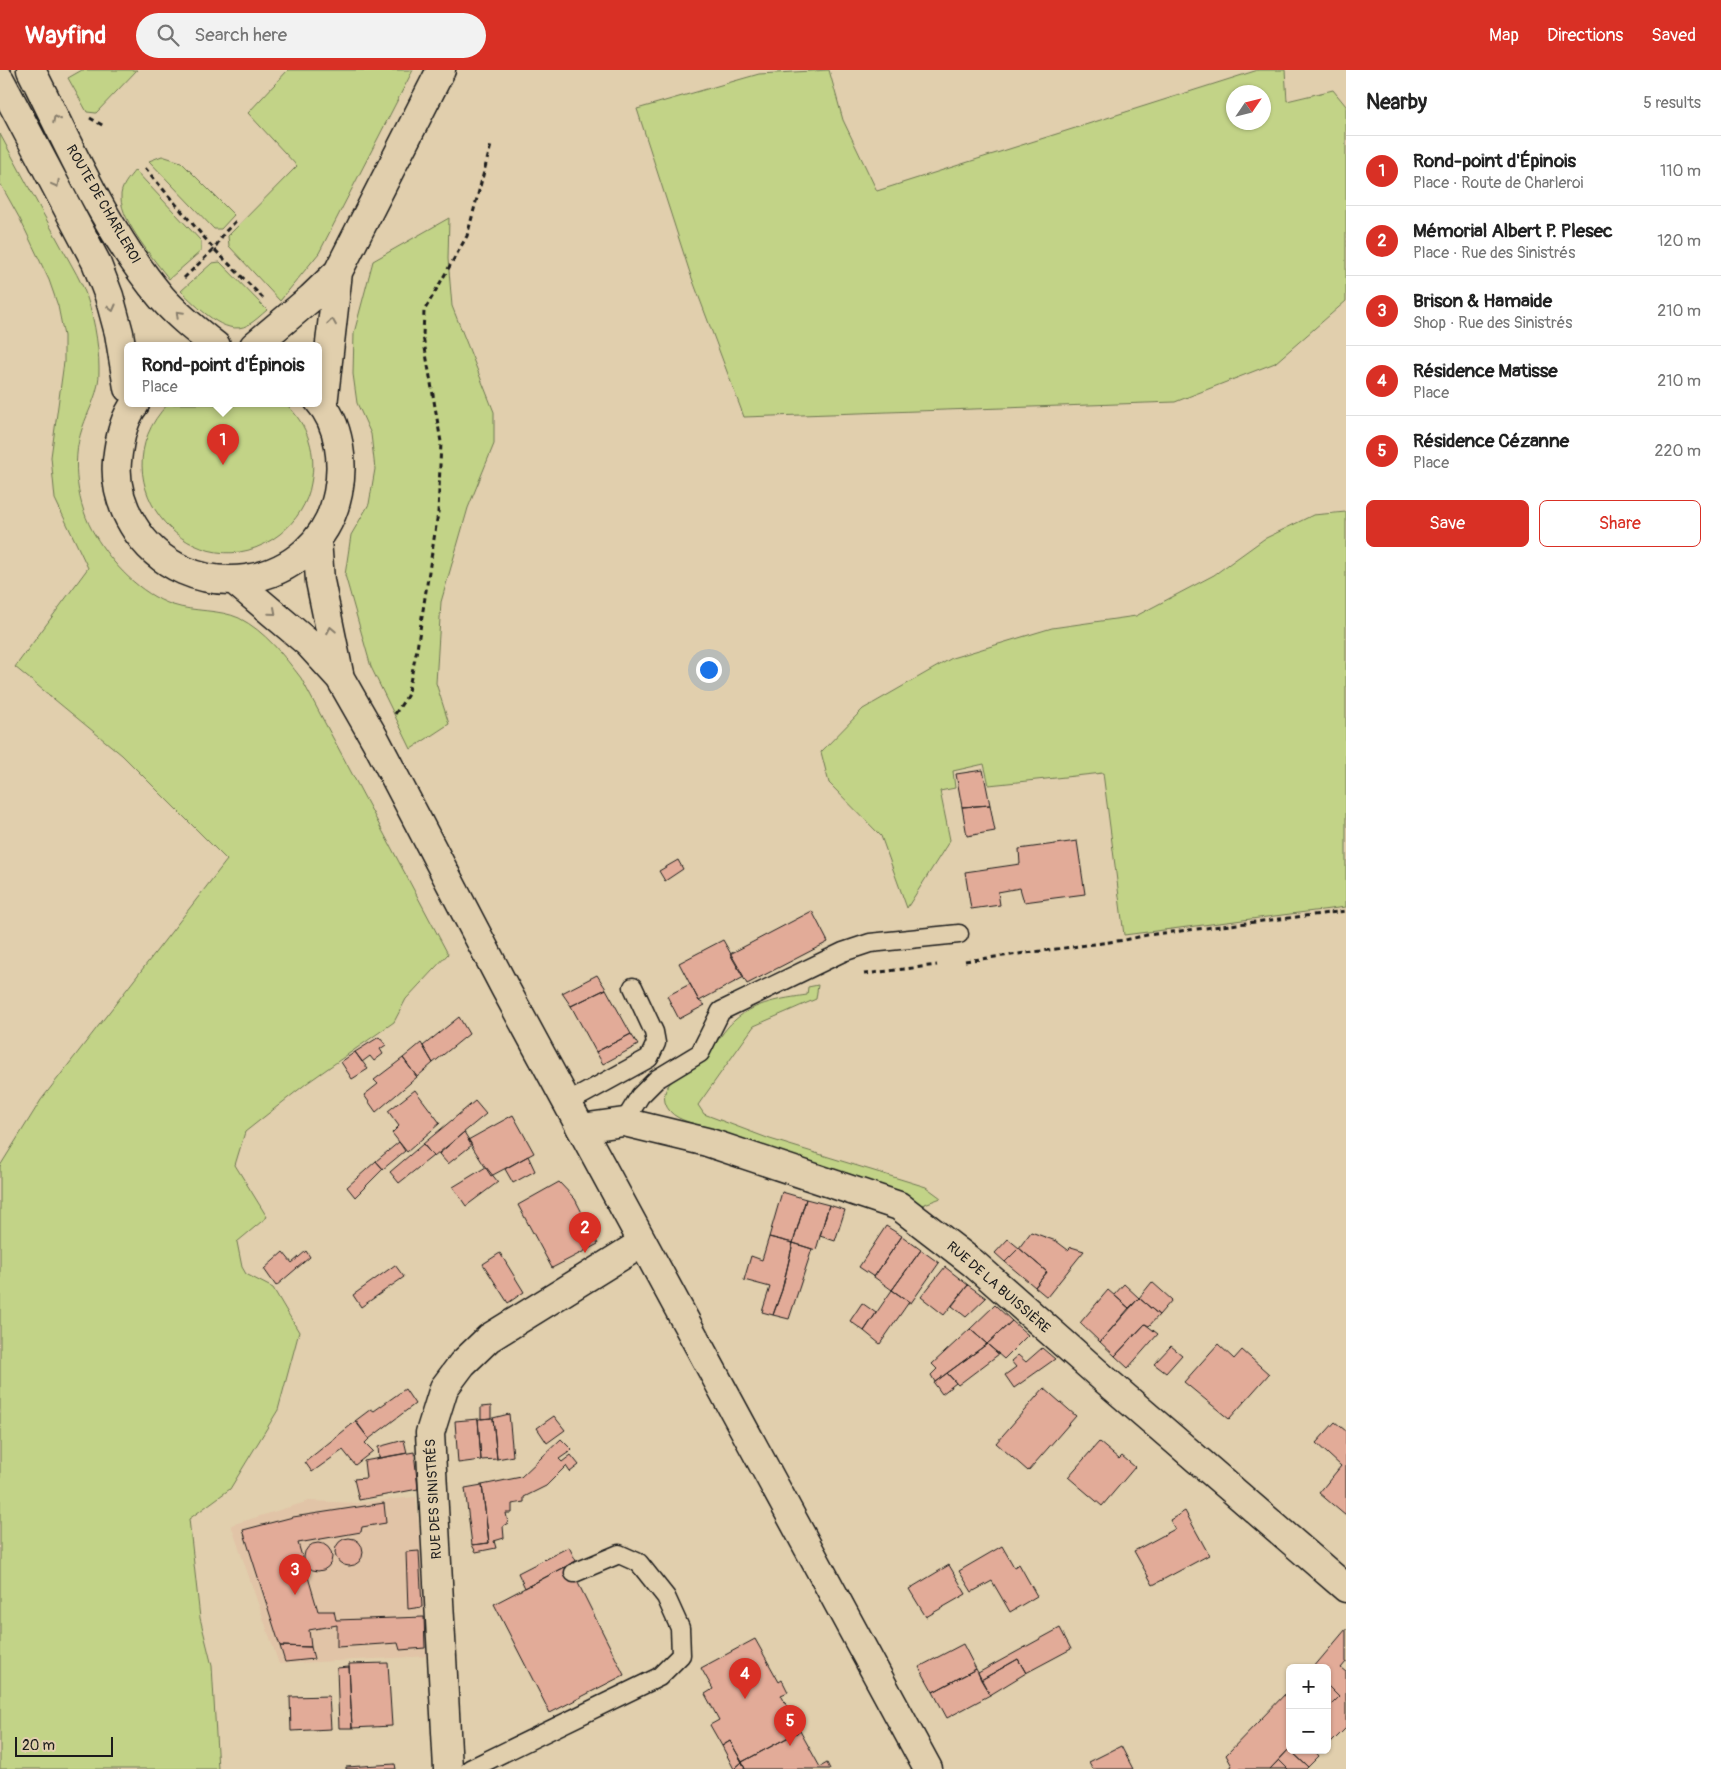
<!DOCTYPE html>
<meta charset="utf-8">
<style>
:root{--surface:#fff;--page:#f2f2f2;--text:#222;--muted:#767676;--line:#e0e0e0;--accent:#d93025}
body{margin:0;font-family:Pangolin,sans-serif;background:var(--page);color:var(--text)}
.controls{position:absolute;right:15px;bottom:15px;display:grid;overflow:hidden;border-radius:8px;box-shadow:0 1px 4px #0004}
.controls button{width:45px;height:45px;display:grid;place-items:center;padding:0;border:0;border-bottom:1px solid var(--line);background:var(--surface);color:var(--text);font:25px sans-serif}
.compass{position:absolute;left:1226px;top:15px;width:45px;height:45px;border-radius:50%;background:var(--surface);box-shadow:0 1px 4px #0004;rotate:55deg}
.scale{position:absolute;left:15px;bottom:12px;width:98px;box-sizing:border-box;padding-left:5px;border:2px solid #1c1c1c;border-top:0;font-size:14px;line-height:18px;white-space:nowrap;color:#1c1c1c;-webkit-text-stroke:4px #e1cfad;paint-order:stroke}
.you{position:absolute;left:708px;top:599px;width:18px;height:18px;margin:-12px;border:4px solid #fff;border-radius:50%;background:#1a73e8;box-shadow:0 0 0 8px #1a73e833}
.badge{display:grid;place-items:center;width:32px;height:32px;border-radius:50%;background:var(--accent);color:#fff;font-size:16px;font-weight:700}
.pin{position:absolute;translate:-50% -41px;filter:drop-shadow(0 1px 2px #0008)}
.pin::after{content:'';position:absolute;top:26px;width:18px;height:15px;background:inherit;clip-path:polygon(0 0,100% 0,50% 100%)}
.popup{position:absolute;left:124px;top:272px;width:198px;height:65px;box-sizing:border-box;display:grid;place-content:center;border-radius:8px;background:var(--surface);filter:drop-shadow(0 1px 4px #0005);font-size:16px;white-space:nowrap;color:var(--muted)}
.popup b{font-size:19px;color:var(--text)}
.popup::after{content:'';position:absolute;left:50%;top:100%;margin-left:-10px;border:10px solid transparent;border-top-color:var(--surface)}
.list{margin:0;padding:0;list-style:none}
h2{display:flex;justify-content:space-between;align-items:center;height:65px;margin:0;padding:0 20px;font-size:21px}
h2 small{font-size:16px;font-weight:400;color:var(--muted)}
.list li{display:grid;grid-template-columns:32px 1fr auto;gap:15px;align-items:center;box-sizing:border-box;height:70px;padding:0 20px;border-top:1px solid var(--line)}
.list b{display:block;font-size:19px;white-space:nowrap}
.list p{margin:0;font-size:16px;white-space:nowrap;color:var(--muted)}
.list em{font-size:16px;font-style:normal;color:var(--muted)}
.actions{display:flex;gap:10px;padding:15px 20px}
.actions a{flex:1;padding:11px 0;border:1px solid var(--accent);border-radius:8px;text-align:center;font-size:18px;color:var(--accent)}
.actions .main{background:var(--accent);color:#fff}
.icon{flex:none;width:28px;height:28px;fill:none;stroke:currentColor;stroke-width:2;stroke-linecap:round;stroke-linejoin:round}
.map{position:relative;flex:none;width:1346px;height:1699px;overflow:hidden}
header{display:flex;align-items:center;gap:30px;box-sizing:border-box;height:70px;padding:0 25px;background:var(--accent);color:#fff}
header strong{font-size:24px}
nav{display:flex;gap:28px;margin-inline-start:auto;font-size:18px}
.search{width:350px;height:45px;background:var(--page);display:flex;align-items:center;gap:12px;box-sizing:border-box;padding:0 18px;border-radius:28px;color:var(--muted);font-size:19px}
main{display:flex}
aside{flex:1;background:var(--surface)}
.map>svg:first-child{display:block}
.built{fill:#e1c4a7}
.green{fill:#c2d387;stroke:#6f7852;fill-rule:evenodd}
.building{fill:#e2ab98;stroke:#1c1c1c}
.lines{fill:none;stroke-linecap:round;stroke-linejoin:round}
.service-casing{stroke:#1c1c1c;stroke-width:21}
.minor-casing{stroke:#1c1c1c;stroke-width:31}
.primary-casing{stroke:#1c1c1c;stroke-width:31}
.path{stroke:#1c1c1c;stroke-width:3;stroke-dasharray:5 4;stroke-linecap:butt}
.service{stroke:#e1cfad;stroke-width:18}
.minor{stroke:#e1cfad;stroke-width:28}
.primary{stroke:#e1cfad;stroke-width:28}
.oneway{stroke:#887e6c}
.labels{text-anchor:middle;stroke-width:4;stroke-linejoin:round;paint-order:stroke}
.street-label{font-size:14px;fill:#1c1c1c;stroke:#e1cfad}
</style>
<header>
<strong>Wayfind</strong>
<div class="search"><svg class="icon" aria-label="search" viewBox="0 0 24 24"><circle cx="10" cy="10" r="6"/><path d="M15 15l6 6"/></svg>Search here</div>
<nav><a>Map</a><a>Directions</a><a>Saved</a></nav>
</header>
<main>
<div class="map">
<svg width="1346" height="1699" viewBox="0 0 1346 1699">
<rect width="100%" height="100%" fill="#e1cfad"/>
<filter id="ink" filterUnits="userSpaceOnUse"><feTurbulence type="fractalNoise" baseFrequency=".02" numOctaves="2"/><feDisplacementMap in="SourceGraphic" scale="10" xChannelSelector="R" yChannelSelector="G"/><feConvolveMatrix kernelMatrix="1 2 1 2 8 2 1 2 1" color-interpolation-filters="sRGB"/></filter>
<g filter="url(#ink)">
<!-- built -->
<path class="built" d="M416,1427l15,159 -152,8 -48,-139 78,-24 47,2z"/>
<!-- green -->
<path class="green" d="M82,0h55l-41,43 -9,-1 -19,-34z
M288,0h125l-94,183 -39,48 -51,-55 -1,-10 69,-70 -49,-53z
M829,0l14,50 34,71 381,-121h27l2,31 46,-11 13,16v195l-71,62 -100,39 -431,15 -54,-144 -53,-164 122,-35zM1234,22h30v30h-30z
M0,64c19,35 37,69 56,103 9,17 19,33 27,50 10,23 16,57 16,82 1,23 -10,39 -17,60 -11,32 -5,78 13,106 17,29 45,59 78,70 21,7 46,4 66,13 26,13 45,38 62,60l147,276 -42,45 -12,23 -87,61 -62,49 -10,33 32,52 -30,25 5,25 4,7 27,14 26,44 -21,78 -48,79 -41,30 11,99 12,48 6,103h-218v-603l41,-66 186,-240 -105,-105 -107,-88 73,-99 -33,-69 -4,-42 13,-95v-26l-6,-30 -9,-26 -29,-61 -20,-36z
M162,86l19,6 53,53 -13,14h-7l-65,-68z
M135,100l66,71v10l-32,28c-14,-18 -48,-58 -48,-81 -1,-11 8,-20 14,-28z
M449,148l-1,41 4,47 42,106v32l-26,64 -27,94 -5,81 13,41 -38,25 -40,-82 -26,-92 6,-40 18,-31 6,-35 -4,-35 -14,-31 -4,-29 1,-41 19,-72z
M220,192l47,48c-6,5 -12,11 -19,15 -23,13 -52,-20 -67,-34l31,-28z
M168,334h118c22,21 31,49 25,79 -3,20 -15,38 -31,51 -84,65 -187,-53 -112,-130z
M1346,442v395l-222,28 -21,-162 -114,12 -5,-21 -31,7 2,17 -15,3 10,49 -43,68 -26,-72 -52,-53 -8,-31 42,-43 89,-51 100,-30 84,-12 78,-41 50,-36 49,-24z
M818,915l-2,14 -62,27 -56,79 6,9 66,25 156,48 15,11 -19,7 -22,-11 -202,-69c-13,-4 -29,-8 -33,-23 -5,-23 27,-32 41,-46 10,-11 17,-26 29,-36 20,-18 46,-21 72,-25l1,-8z"/>
<!-- building -->
<path class="building" d="M983,700l7,35 -28,2 -6,-33z
M990,735l5,26 -28,5 -5,-29z
M1077,771l8,53 -61,8 -4,-14 -22,4 2,13 -29,4 -6,-37 55,-8 -1,-15z
M678,790l5,9 -18,12 -6,-10z
M812,841l16,31 -81,42 -17,-30z
M723,870l21,37 -45,24 -20,-38z
M597,905l9,14 -35,17 -9,-13z
M690,914l9,17 6,4 -26,14 -12,-23z
M606,919l25,45 -35,18 -25,-46z
M459,947l10,17 -36,29 -10,-17z
M631,964l7,11 -35,19 -7,-12z
M379,967l7,8 -6,4 3,5 -9,7 -4,-5 -8,6 -7,-10z
M421,973l12,20 -16,14 -14,-19z
M355,982l13,17 -16,10 -11,-17z
M403,988l14,19 -41,35 -12,-17 14,-11 -4,-4z
M415,1020l25,33 -33,29 -15,-19 7,-7 -11,-15z
M475,1031l11,13 -52,43 -11,-13z
M513,1045l21,38 -43,23 -23,-36z
M464,1062l8,13 -24,19 -9,-10z
M399,1072l6,9 -22,18 -7,-8z
M423,1074l10,12 -34,27 -9,-11z
M528,1086l7,15 -22,12 -8,-14z
M376,1091l7,8 -28,28 -8,-10z
M486,1097l12,15 -32,24 -13,-19z
M559,1112l16,17 23,45 -46,24 -34,-63z
M782,1122l24,7 -13,44 -24,-6z
M806,1129l23,6 -13,45 -23,-7z
M829,1135l16,5 -10,31 -15,-5z
M886,1156l16,10 -28,41 -15,-10z
M1031,1162l25,9 12,9 3,-3 13,4 -37,46 -12,-10 12,-15 -28,-24z
M902,1166l19,14 -29,40 -18,-13z
M769,1167l24,6 -11,47 -9,25 -11,-3 8,-25 -26,-7 7,-24 11,4z
M1008,1169l11,9 -14,14 -10,-9z
M793,1173l19,6 -23,70 -16,-4 9,-25z
M1019,1178l28,24 -12,15 -30,-25z
M921,1180l18,13 -28,40 -19,-13z
M306,1181l4,6 -34,29 -12,-17 19,-17 9,11z
M500,1183l24,39 -16,11 -25,-39z
M395,1195l9,12 -43,30 -8,-12z
M945,1197l23,18 -24,30 -23,-18z
M1152,1212l20,18 -13,15 -20,-17z
M1124,1214l15,14 -10,10 -15,-13z
M968,1215l18,13 -20,19 -14,-11z
M892,1220l17,12 -29,42 -16,-13z
M1108,1220l21,18 -29,34 -20,-19z
M1139,1228l20,17 -10,11 -4,-2 -30,32 -15,-14z
M862,1233l14,10 -12,18 -14,-10z
M995,1235l17,16 -25,23 -17,-15z
M1012,1251l16,14 -24,24 -17,-15z
M1145,1254l13,10 -30,34 -13,-12z
M970,1259l17,15 -52,38 -4,-7 6,-6 -5,-5z
M987,1274l12,10 -41,31 -11,-12z
M1218,1274l16,15 8,-9 27,24 -40,45 -45,-37z
M1171,1276l11,9 -16,18 -12,-9z
M1042,1278l13,11 -41,29 -9,-13 11,-8 -5,-6 7,-6 8,7z
M947,1303l9,10 -14,11 -8,-11z
M1044,1318l32,28 -48,55 -32,-28z
M405,1319l10,15 -46,35 -14,-18 16,-12 3,2z
M491,1336v12l-10,1v-12z
M509,1344l4,42 -16,3 -4,-41z
M554,1346l11,14 -18,13 -10,-15z
M493,1348l4,41 -16,1 -3,-41z
M478,1349l3,41 -23,3 -3,-42z
M356,1351l13,18 -4,4 8,8 -18,14 -12,-15 -31,22 -7,-10z
M1335,1352l11,9v85l-27,-23 22,-27 -25,-23z
M561,1369l11,11 -13,9 3,3 9,-7 8,10 -9,7 -4,-6 -20,20 -22,11v5l-12,2v9h-6l2,10 -5,3 1,12 -10,3 2,7 -20,4 -4,-7 17,-2 -7,-58 39,-8z
M404,1370l3,13 -28,5 -1,-11z
M1099,1372l20,17 3,-3 13,11 -33,39 -34,-29z
M414,1382l4,37 -59,11 -5,-21 12,-1 -2,-17z
M482,1415l7,58 -17,2 -7,-57z
M384,1433l2,20 -24,4 -1,5 -63,11 20,68h16l2,9 88,-3 1,31 -25,2 -2,-7 -61,4v-22l-28,5 2,17 -31,-1 -37,-116 50,-13z
M1185,1441l24,44 -56,30 -19,-34 41,-22 -5,-9z
M335 1482a14 14 0 1 1 28 0a14 14 0 1 1-28 0Z
M304 1487a14 14 0 1 1 28 0a14 14 0 1 1-28 0Z
M1002,1476l12,21 5,-3 18,32 -27,16 -18,-31 -20,11 -13,-21z
M569,1477l7,14 -51,27 -7,-15z
M419,1481l3,56 -14,2 -2,-57z
M569,1495l55,110 -74,38 -56,-109z
M949,1495l17,29 -40,23 -17,-28z
M1060,1558l11,21 -45,24 -8,-14 -37,21 -3,-7z
M1346,1559v33l-5,6 5,4v56l-19,19v-38l12,-12 -12,-12v-17h-14z
M755,1569l24,43 3,-2 6,12 -7,3 19,36 -58,31 -12,-21 -8,5 -12,-21 9,-5 -14,-26 8,-5 -12,-21z
M963,1574l13,25 -43,23 -14,-25z
M280,1576l31,1 3,12 -29,3z
M1018,1589l8,14 -36,22 -9,-15z
M388,1593l4,63 -40,2 -3,-64z
M349,1597l3,61h-13l-2,-60z
M976,1599l14,26 -43,23 -14,-26z
M1327,1615l12,12 -12,12z
M1290,1619v59l-20,21h-42l4,-3 -6,-11z
M329,1626l2,33 -40,2 -1,-34z
M800,1661l20,36 7,-4 3,6h-85l-3,-7z
M730,1671l12,21 -8,7 -12,-23z
M1121,1676l12,23h-40l-4,-7z
M1289,1679l19,18 -2,2h-18l-9,-9z
M1290,1680h24l5,6 -11,11z
M1279,1690l9,9h-18z
M742,1692l3,7h-11z
M395,1694l1,5h-50v-2z"/>
<g class="lines">
<defs>
<path id="service" d="M567,1033l82,-45 7,-15 -2,-11 -21,-45
M624,1052l16,-26 17,-17 43,-26 21,-42 122,-59 27,-9 89,-9
M470,1699l189,-92 22,-22 -1,-27 -14,-31 -27,-34 -20,-9 -45,19"/>
<path id="minor" d="M581,1058l43,-6 83,20 192,64 74,57 130,115 243,210
M448,1699l-18,-336 14,-45 18,-24 27,-26 153,-95"/>
<path id="primary" d="M31,0c39,77 75,162 131,228 16,18 35,33 54,48
M0,10l96,182 13,34 10,37 9,55
M254,276l57,-48 27,-26 103,-202
M135,334c-12,15 -16,37 -18,57 -2,23 4,44 16,64 51,86 185,68 205,-32 6,-31 2,-69 -20,-93
M323,335l15,-133
M317,469l3,42 20,97
M235,511l73,62 32,35 36,63 129,247 423,781"/>
</defs>
<!-- service casing -->
<use href="#service" class="service-casing"/>
<!-- minor casing -->
<use href="#minor" class="minor-casing"/>
<!-- primary casing -->
<use href="#primary" class="primary-casing"/>
<!-- path -->
<path class="path" d="M90,48l14,8
M145,98l69,81 49,49
M184,208l30,-29 10,-16 14,-14
M395,644l12,-18 10,-47 21,-136 3,-71 -18,-106 1,-25 43,-75 24,-91
M965,891l160,-21 22,-5 199,-24
M864,904l73,-9"/>
<!-- service -->
<use href="#service" class="service"/>
<!-- minor -->
<use href="#minor" class="minor"/>
<!-- primary -->
<use href="#primary" class="primary"/>
</g>
<!-- one-way arrows -->
<defs><path id="oneway-chevron" d="M-2-3.5L2.5 0L-2 3.5" fill="none" stroke-width="1.6" stroke-linecap="round" stroke-linejoin="round" transform="scale(1.25)"/></defs>
<g class="oneway">
<use href="#oneway-chevron" transform="translate(56 49) rotate(-117)"/>
<use href="#oneway-chevron" transform="translate(56 114) rotate(62)"/>
<use href="#oneway-chevron" transform="translate(112 238) rotate(76)"/>
<use href="#oneway-chevron" transform="translate(179 244) rotate(-135)"/>
<use href="#oneway-chevron" transform="translate(332 252) rotate(-81)"/>
<use href="#oneway-chevron" transform="translate(273 542) rotate(41)"/>
<use href="#oneway-chevron" transform="translate(331 560) rotate(-101)"/>
</g>
</g>
<g class="labels">
<!-- street labels -->
<g class="street-label">
<text transform="translate(104 134) rotate(60)" y="5">ROUTE DE CHARLEROI</text>
<text transform="translate(999 1217) rotate(41)" y="5">RUE DE LA BUISSIÈRE</text>
<text transform="translate(433 1429) rotate(-93)" y="5">RUE DES SINISTRÉS</text>
</g>
</g>
</svg>
<div class="controls">
<button>+</button>
<button>−</button>
</div>
<svg class="compass" viewBox="-18 -18 36 36"><path d="M0-13l5 13h-10z" fill="#e53935"/><path d="M0 13l5-13h-10z" fill="#767676"/></svg>
<div class="scale">20 m</div>
<div class="you"></div>
<div class="pin badge" style="left:223px;top:395px">1</div>
<div class="popup"><b>Rond-point d'Épinois</b>Place</div>
<div class="pin badge" style="left:585px;top:1183px">2</div>
<div class="pin badge" style="left:295px;top:1525px">3</div>
<div class="pin badge" style="left:745px;top:1629px">4</div>
<div class="pin badge" style="left:790px;top:1676px">5</div>
</div>
<aside>
<h2>Nearby<small>5 results</small></h2>
<ul class="list">
<li><span class="badge">1</span><div><b>Rond-point d'Épinois</b><p>Place · Route de Charleroi</p></div><em>110 m</em></li>
<li><span class="badge">2</span><div><b>Mémorial Albert P. Plesec</b><p>Place · Rue des Sinistrés</p></div><em>120 m</em></li>
<li><span class="badge">3</span><div><b>Brison &amp; Hamaide</b><p>Shop · Rue des Sinistrés</p></div><em>210 m</em></li>
<li><span class="badge">4</span><div><b>Résidence Matisse</b><p>Place</p></div><em>210 m</em></li>
<li><span class="badge">5</span><div><b>Résidence Cézanne</b><p>Place</p></div><em>220 m</em></li>
</ul>
<div class="actions"><a class="main">Save</a><a>Share</a></div>
</aside>
</main>
